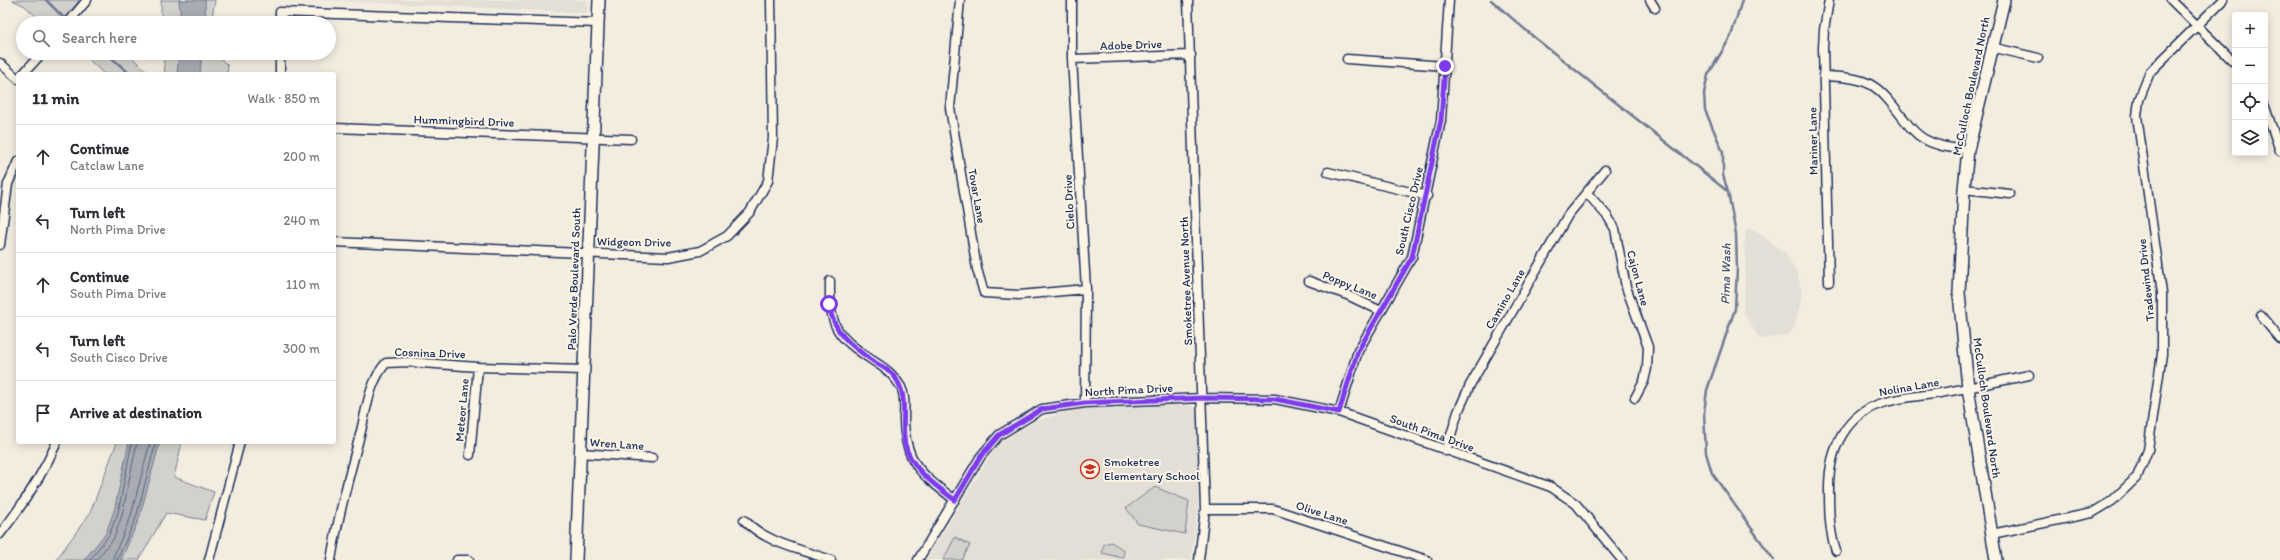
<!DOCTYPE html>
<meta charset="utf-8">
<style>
:root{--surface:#fff;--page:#f7f7f7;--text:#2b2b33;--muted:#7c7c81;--line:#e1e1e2}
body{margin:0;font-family:Itim,sans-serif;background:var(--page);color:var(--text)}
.controls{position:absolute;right:12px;top:12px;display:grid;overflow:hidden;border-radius:4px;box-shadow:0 2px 10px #0003}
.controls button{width:36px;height:36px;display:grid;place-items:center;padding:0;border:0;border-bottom:1px solid var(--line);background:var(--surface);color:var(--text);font:20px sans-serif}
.stop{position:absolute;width:12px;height:12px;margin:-9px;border:3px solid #7c3aed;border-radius:50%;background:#fff}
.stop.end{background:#7c3aed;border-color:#fff;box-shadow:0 1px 4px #0008}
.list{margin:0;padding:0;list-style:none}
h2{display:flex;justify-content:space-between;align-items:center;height:52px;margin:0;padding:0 16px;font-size:17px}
h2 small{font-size:13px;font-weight:400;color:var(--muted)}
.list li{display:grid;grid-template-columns:26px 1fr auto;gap:12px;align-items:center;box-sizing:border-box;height:64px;padding:0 16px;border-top:1px solid var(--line)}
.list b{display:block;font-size:15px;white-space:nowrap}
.list p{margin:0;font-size:13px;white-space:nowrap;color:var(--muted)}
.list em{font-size:13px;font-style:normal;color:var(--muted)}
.icon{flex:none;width:22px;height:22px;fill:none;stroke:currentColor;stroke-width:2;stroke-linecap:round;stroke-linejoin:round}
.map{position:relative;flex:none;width:2280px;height:560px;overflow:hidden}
.search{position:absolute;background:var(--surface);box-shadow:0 2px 10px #0003;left:16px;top:16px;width:320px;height:44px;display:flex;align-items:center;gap:10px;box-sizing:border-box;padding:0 14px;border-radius:22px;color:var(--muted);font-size:15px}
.panel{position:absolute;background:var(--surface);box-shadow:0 2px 10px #0003;left:16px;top:72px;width:320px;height:372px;border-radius:4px}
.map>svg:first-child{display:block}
.built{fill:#e3dfd6}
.green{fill:#d3d1cc;stroke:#778095}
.water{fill:#a9acb3;stroke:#707a91}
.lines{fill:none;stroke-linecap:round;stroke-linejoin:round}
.shore{stroke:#546180;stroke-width:1}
.stream{stroke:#707a91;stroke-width:2.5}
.minor-casing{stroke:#1b2f5e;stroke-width:11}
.major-casing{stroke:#1b2f5e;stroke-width:14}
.minor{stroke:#fcf5e5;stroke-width:8}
.major{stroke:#fcf5e5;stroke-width:11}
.route{stroke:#7c3aed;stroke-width:5}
.labels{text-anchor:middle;stroke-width:4;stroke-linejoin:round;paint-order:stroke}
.street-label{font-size:12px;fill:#1b2f5e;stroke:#fcf5e5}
.poi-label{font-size:12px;fill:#1b2f5e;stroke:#fcf5e5;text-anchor:start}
.water-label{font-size:13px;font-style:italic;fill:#465478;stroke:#fcf5e5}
</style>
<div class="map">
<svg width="2280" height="560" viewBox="0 0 2280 560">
<rect width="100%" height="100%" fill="#f3ede0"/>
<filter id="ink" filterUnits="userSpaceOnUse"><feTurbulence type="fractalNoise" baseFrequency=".025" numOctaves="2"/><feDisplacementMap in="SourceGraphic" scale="8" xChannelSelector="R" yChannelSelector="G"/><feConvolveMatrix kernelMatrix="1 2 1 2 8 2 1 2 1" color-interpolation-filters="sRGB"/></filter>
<g filter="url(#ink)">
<!-- built -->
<path class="built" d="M320,0h268l-1,13z
M1750,228l8,4 27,21 12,19 5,20 -2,13 -5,21 -6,9 -29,4 -17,-27 3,-53 -2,-14 2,-14z
M1185,405l9,2 5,7 -1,95 -7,51h-265l66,-107 12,-13 32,-19 39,-12z"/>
<!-- green -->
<path class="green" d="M12,0h66l1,1 -20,22h-16l-18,-17z
M161,0h54l-4,23h-50z
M82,53h45l23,21h-46z
M163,53h52l13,13 -1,8h-62z
M117,442h65l-8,35 40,15 -9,28 -39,-7 -27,47h-83l34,-47z
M1155,487l34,14 -4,33 -47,-10 -12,-16z
M955,537l15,8 -8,15h-19z
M1111,542l13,8 -1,8 -21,-5 2,-9z"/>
<!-- water -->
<path class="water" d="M179,0h26l1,23h-25z
M179,53h23l-2,21h-23z
M129,442h31l-21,77 -18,41h-37l22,-27 8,-22z"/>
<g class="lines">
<!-- shore -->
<path class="shore" d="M90,560l19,-25 9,-22 14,-71
M96,560l18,-22 8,-23 15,-73
M112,560l19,-44 19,-74
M117,560l19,-42 20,-76"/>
<!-- stream -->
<path class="stream" d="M46,0l21,21
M1491,0l44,38 192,153
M1742,0l-11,36 -23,39 -4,18 1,17 18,42v23l5,17 8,42 1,34 -2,41 -28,81 -3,23 2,40 6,20 62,87
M106,53l24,21"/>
<defs>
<path id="minor" d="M960,0l-10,108 27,161 7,24 35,2 67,-6
M1072,0v59l14,230 -1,114
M1188,0l17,509 -6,51
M1650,0l5,8
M1829,0l-5,30 -1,18 6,234
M2171,0l64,63
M68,23l19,-23
M280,23v-11l318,11
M1991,47l47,11
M280,53v21
M1072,59l119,-4
M1347,59l98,7
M0,63l18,16
M23,74l19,-21
M1825,76c45,2 51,7 78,42 6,8 12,16 21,21 14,8 30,9 44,11
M2265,107l15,44
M334,128l297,11
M1328,172l99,24
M1964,189l46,5
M1587,193l21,24 7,12 11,58 22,60 -1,21 -3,13 -9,17
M334,242l334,15 32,-6 27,-15 23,-24 18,-31 5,-43 -2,-138
M0,245l8,-61 10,-23
M830,281c-1,47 6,55 45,81 11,7 19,13 26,25 5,10 3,22 3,33 1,43 18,55 51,80
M1309,281l38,14 34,16
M2261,316l19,23
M1339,412l19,-61 54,-94 29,-137 8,-120
M1446,451l12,-39 12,-27 98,-170 37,-45
M580,453l72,5
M470,455l8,-88
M1205,509h68l154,51
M744,520c24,24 56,29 87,40
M0,534c23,-29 42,-58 57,-92
M1992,534l100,-21 20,-12 25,-24 11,-27 14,-96v-61l-25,-177 2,-16 11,-28 73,-72
M1836,551c-7,-20 -7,-42 -7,-63 0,-39 17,-76 57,-86 18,-5 36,-6 54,-9 30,-5 59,-12 89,-18
M209,560l31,-118
M331,560c7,-43 18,-84 29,-125 6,-23 9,-53 26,-72l22,-1 70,5 105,3
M457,560h12
M918,560l63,-104 18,-21 43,-26 43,-6 117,-5 73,1 64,13 212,75 25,17 46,56"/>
<path id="major" d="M576,560l23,-560
M1996,560l-28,-172 -9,-95 5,-104 4,-39 36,-150"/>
</defs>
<!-- minor casing -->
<use href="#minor" class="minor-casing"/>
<!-- major casing -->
<use href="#major" class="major-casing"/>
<!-- minor -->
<use href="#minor" class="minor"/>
<!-- major -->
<use href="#major" class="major"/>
</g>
</g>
<g class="lines" filter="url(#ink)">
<!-- route -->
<path class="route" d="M829,304c4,30 24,43 47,59 6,4 14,7 18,13 16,20 6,44 11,68 6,25 31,42 50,56l26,-44 18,-21 43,-26 43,-6 117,-5 73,1 64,13 19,-61 54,-94 29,-137 4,-54"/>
</g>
<!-- icons -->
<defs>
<symbol id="school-ring" viewBox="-11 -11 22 22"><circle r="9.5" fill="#fcf5e5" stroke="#c8321e" stroke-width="1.5"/><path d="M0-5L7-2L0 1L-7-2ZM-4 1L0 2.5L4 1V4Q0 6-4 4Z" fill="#c8321e"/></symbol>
</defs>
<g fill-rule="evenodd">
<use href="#school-ring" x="1079" y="458" width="22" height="22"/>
</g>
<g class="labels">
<!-- street labels -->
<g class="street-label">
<text transform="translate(1131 45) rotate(-2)" y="4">Adobe Drive</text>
<text transform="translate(1971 86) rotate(-78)" y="4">McCulloch Boulevard North</text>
<text transform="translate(464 121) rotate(2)" y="4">Hummingbird Drive</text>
<text transform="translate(1813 141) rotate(-91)" y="4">Mariner Lane</text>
<text transform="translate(977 196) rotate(80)" y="4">Tovar Lane</text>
<text transform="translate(1069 202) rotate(-93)" y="4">Cielo Drive</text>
<text transform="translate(1409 211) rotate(-77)" y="4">South Cisco Drive</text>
<text transform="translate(634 242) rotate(1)" y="4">Widgeon Drive</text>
<text transform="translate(1638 278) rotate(75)" y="4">Cajon Lane</text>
<text transform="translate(574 279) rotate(-88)" y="4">Palo Verde Boulevard South</text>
<text transform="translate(2146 280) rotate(-96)" y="4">Tradewind Drive</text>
<text transform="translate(1186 281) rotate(-92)" y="4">Smoketree Avenue North</text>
<text transform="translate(1350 285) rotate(22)" y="4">Poppy Lane</text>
<text transform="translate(1505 299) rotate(-60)" y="4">Camino Lane</text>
<text transform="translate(430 353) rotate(2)" y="4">Cosnina Drive</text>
<text transform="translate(1909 387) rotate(-10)" y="4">Nolina Lane</text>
<text transform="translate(1129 390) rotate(-3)" y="4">North Pima Drive</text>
<text transform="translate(1987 408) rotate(82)" y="4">McCulloch Boulevard North</text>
<text transform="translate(462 410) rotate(-85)" y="4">Meteor Lane</text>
<text transform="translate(1432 433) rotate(20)" y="4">South Pima Drive</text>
<text transform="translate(617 444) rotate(4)" y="4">Wren Lane</text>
<text transform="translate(1322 513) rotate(18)" y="4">Olive Lane</text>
</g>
<!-- poi labels -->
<g class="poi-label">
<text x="1104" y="466">Smoketree<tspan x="1104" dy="14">Elementary School</tspan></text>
</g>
<!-- water labels -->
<g class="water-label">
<text transform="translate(1725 274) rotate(-89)" y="5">Pima Wash</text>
</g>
</g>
</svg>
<div class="controls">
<button>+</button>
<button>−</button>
<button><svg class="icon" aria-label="locate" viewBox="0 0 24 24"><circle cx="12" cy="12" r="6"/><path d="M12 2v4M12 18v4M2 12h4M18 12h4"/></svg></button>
<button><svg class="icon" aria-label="layers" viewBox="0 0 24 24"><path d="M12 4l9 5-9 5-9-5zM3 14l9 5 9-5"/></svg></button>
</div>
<div class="stop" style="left:829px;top:304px"></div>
<div class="stop end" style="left:1445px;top:66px"></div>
<div class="search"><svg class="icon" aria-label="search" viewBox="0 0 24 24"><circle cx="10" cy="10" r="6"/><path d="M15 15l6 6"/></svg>Search here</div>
<section class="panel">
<h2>11 min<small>Walk · 850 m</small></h2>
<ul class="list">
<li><svg class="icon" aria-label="ahead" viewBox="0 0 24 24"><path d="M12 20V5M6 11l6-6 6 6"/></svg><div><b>Continue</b><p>Catclaw Lane</p></div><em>200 m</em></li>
<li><svg class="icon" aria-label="left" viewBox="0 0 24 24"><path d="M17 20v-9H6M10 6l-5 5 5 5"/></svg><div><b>Turn left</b><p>North Pima Drive</p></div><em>240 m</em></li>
<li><svg class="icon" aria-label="ahead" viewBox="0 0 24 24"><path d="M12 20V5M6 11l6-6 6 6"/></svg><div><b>Continue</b><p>South Pima Drive</p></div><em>110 m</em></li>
<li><svg class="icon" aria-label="left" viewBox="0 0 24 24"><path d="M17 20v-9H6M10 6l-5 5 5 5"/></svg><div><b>Turn left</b><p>South Cisco Drive</p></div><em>300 m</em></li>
<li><svg class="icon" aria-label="arrive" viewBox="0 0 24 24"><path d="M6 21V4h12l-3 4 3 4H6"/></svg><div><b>Arrive at destination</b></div></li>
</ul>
</section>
</div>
